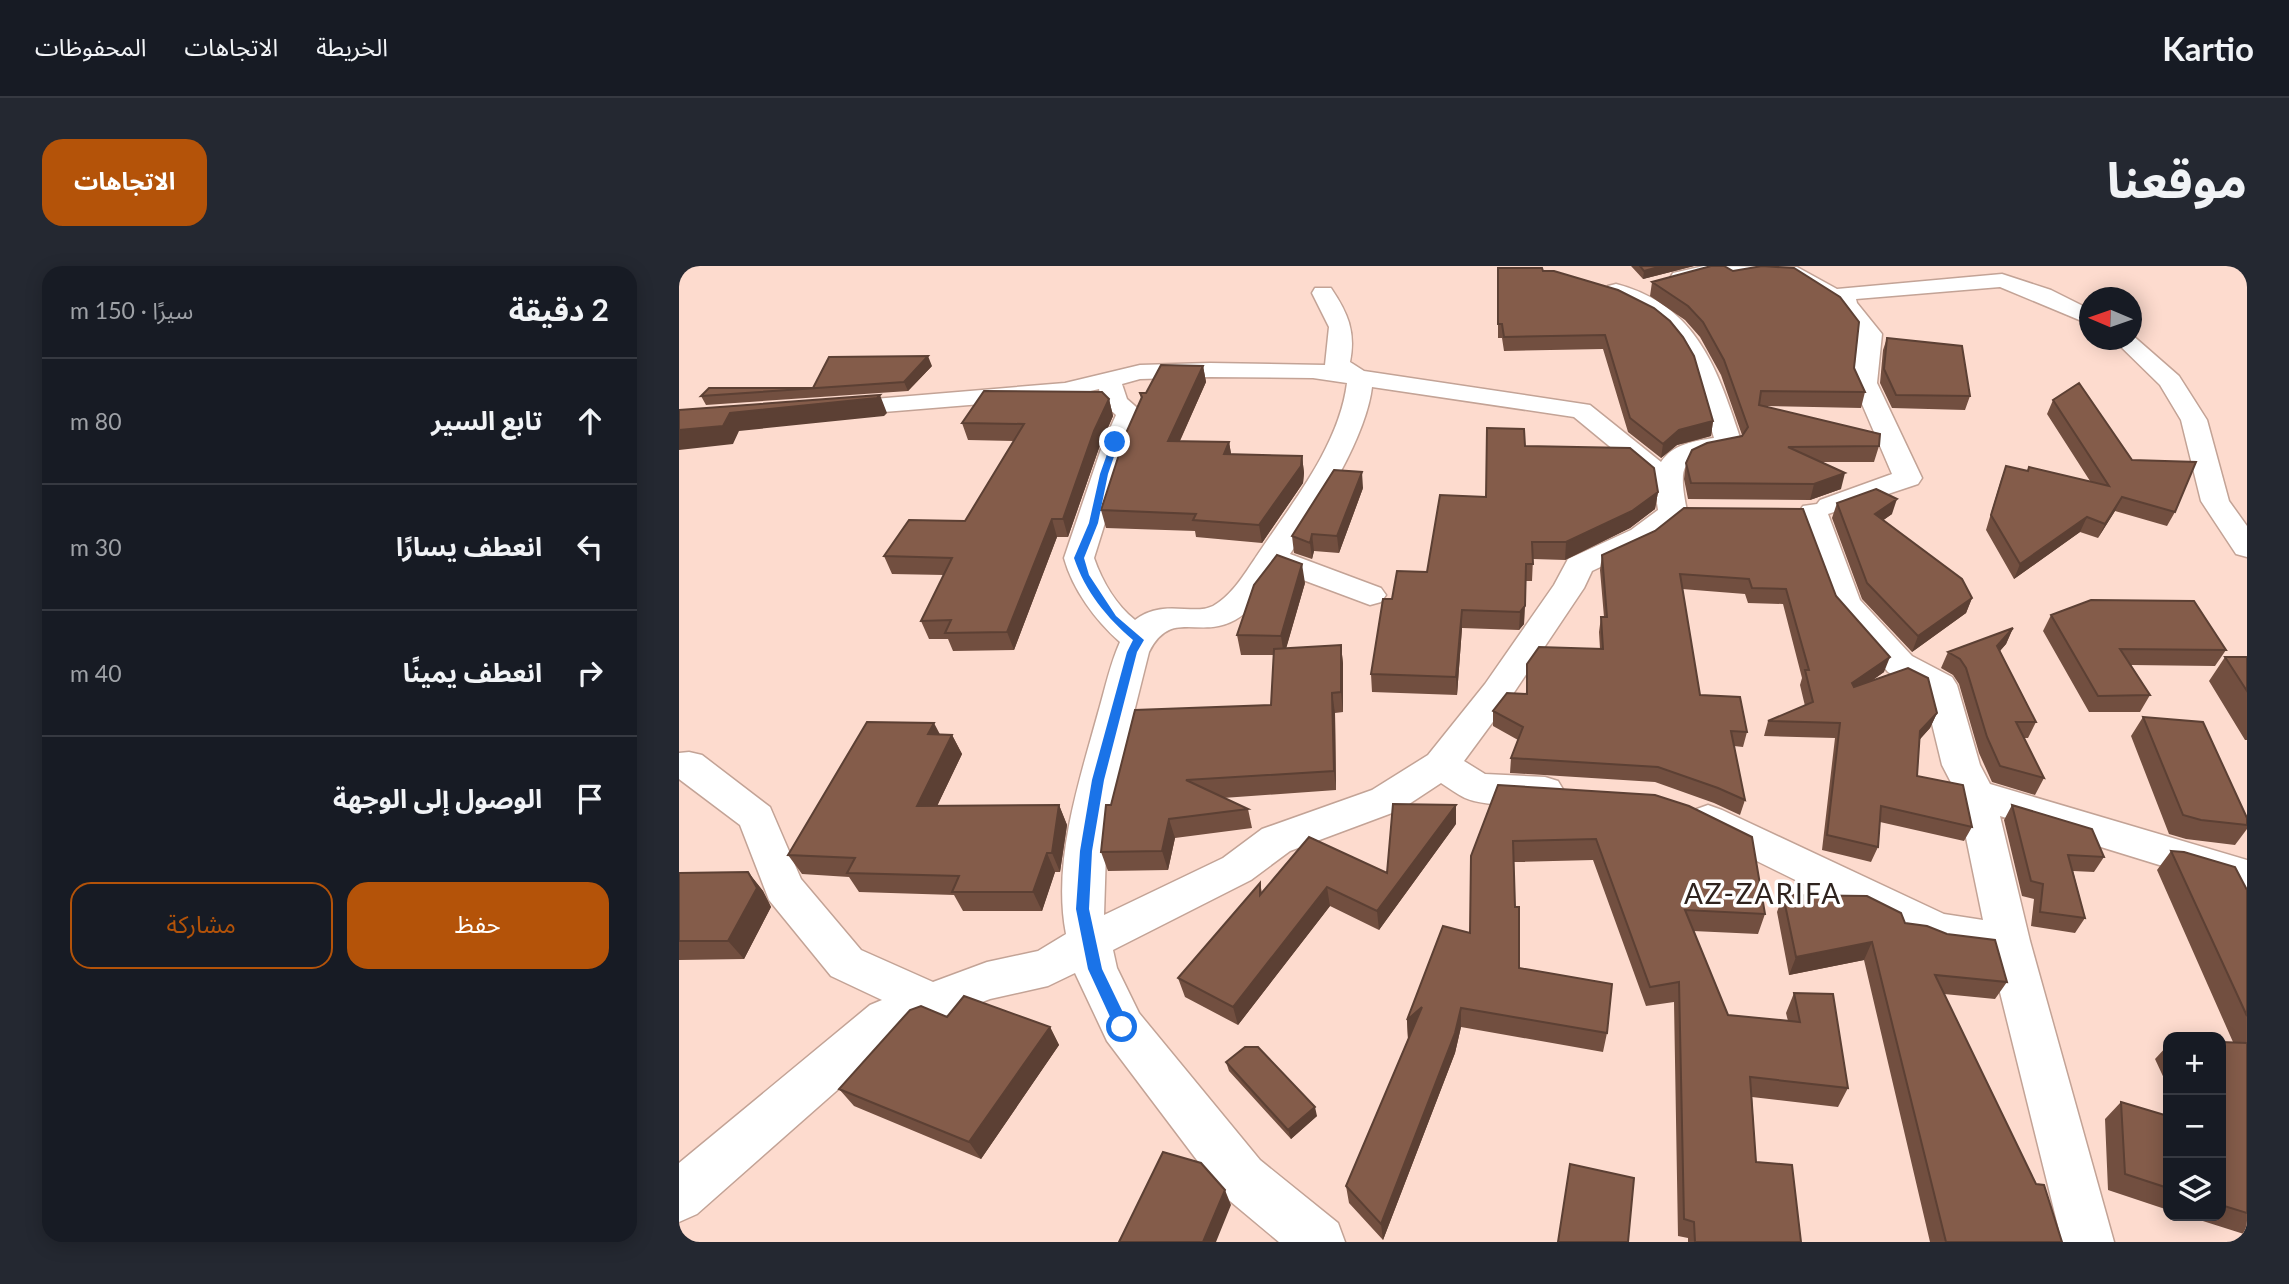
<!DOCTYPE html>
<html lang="ar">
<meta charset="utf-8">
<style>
:root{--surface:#171b24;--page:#242831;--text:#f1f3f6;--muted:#9ea1a6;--line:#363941;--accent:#b45309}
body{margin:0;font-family:Lato,"Noto Sans Arabic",sans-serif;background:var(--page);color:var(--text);direction:rtl}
.controls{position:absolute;right:21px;bottom:21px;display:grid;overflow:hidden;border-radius:14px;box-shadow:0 4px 18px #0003}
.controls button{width:63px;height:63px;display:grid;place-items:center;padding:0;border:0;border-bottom:2px solid var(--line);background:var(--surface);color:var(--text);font:35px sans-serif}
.compass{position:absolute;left:1400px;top:21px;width:63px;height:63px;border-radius:50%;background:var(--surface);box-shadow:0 4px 18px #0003;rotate:272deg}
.stop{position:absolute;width:21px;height:21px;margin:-16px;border:5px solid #1a73e8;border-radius:50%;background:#fff}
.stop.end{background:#1a73e8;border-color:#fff;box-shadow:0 2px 7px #0008}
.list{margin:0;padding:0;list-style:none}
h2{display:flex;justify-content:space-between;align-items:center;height:91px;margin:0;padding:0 28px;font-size:30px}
h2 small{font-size:23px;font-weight:400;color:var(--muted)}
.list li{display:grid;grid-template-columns:46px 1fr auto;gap:21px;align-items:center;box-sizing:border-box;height:126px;padding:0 28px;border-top:2px solid var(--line)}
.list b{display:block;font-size:26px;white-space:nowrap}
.list em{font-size:23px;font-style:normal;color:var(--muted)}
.actions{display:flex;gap:14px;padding:21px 28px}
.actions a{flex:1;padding:16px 0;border:2px solid var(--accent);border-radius:21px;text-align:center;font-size:24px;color:var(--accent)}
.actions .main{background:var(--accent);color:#fff}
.icon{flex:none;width:38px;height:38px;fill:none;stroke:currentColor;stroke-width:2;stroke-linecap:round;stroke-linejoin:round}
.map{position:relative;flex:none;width:1568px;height:976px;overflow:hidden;direction:ltr;border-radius:21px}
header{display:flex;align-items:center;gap:42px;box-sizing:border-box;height:98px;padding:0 35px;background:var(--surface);border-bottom:2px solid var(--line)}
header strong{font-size:33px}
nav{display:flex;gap:38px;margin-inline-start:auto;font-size:24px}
.intro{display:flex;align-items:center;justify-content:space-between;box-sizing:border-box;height:168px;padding:0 42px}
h1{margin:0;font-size:49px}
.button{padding:18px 32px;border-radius:21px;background:var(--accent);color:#fff;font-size:24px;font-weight:700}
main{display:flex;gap:42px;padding:0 42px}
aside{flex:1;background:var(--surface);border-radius:21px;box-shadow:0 4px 18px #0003}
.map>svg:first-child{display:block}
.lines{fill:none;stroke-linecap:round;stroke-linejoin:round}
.minor-casing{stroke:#c3a396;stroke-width:3}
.minor{fill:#fff;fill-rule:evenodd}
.wall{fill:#724f40}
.shaded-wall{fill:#5c4034}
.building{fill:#845c4a;stroke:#5c4034;stroke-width:2}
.route{fill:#1a73e8}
.labels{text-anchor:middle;stroke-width:7;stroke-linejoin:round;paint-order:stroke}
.quarter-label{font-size:28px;letter-spacing:2px;fill:#2f231e;stroke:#fff}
</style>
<header>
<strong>Kartio</strong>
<nav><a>الخريطة</a><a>الاتجاهات</a><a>المحفوظات</a></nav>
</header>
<div class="intro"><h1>موقعنا</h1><a class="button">الاتجاهات</a></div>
<main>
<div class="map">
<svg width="1568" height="976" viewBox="0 0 1568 976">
<rect width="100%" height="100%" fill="#fddbce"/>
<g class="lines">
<defs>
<path id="minor" d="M1025,0l93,1 40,22 165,-15 49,16 38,19v15l-89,-37 -144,12 1,4 25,31 -5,49 45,95 -4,6 -90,30 32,86 52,56 40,21 5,8 23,80 10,19 257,76v32l-247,-76 30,125 84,301h-52l-71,-286 -53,-7 -15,-6 -229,-113 -5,-10 5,-10 14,-5 14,5 222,104 39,6 -26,-126 -15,-29 -18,-74 -36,-19 -54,-62 -35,-98 4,-6 14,-2 3,-4 72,-26 -39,-91 5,-48 -20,-26 -46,-30 -75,-4 -36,9 -8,-1 -3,-5 3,-5z
M937,18c82,21 102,87 126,159l-4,6c-50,12 -63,3 -51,62 -22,33 -61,43 -95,60l-8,17 -75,112 -45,61 21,13 60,3 13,4 6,10 -6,10c-20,6 -73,6 -93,-3 -8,-4 -16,-10 -24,-15l-41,27 -110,41 -39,29 -138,70 4,18 22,45 121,147 78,63 7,19h-66l-55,-46 -117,-155 -32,-68 -27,13 -58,13 -88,34 -205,181 -18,8v-59l191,-158 12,-5 -51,-24 -62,-76 -29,-75 -61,-46v-26l10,-1 13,3 68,52 31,72 60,71 72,32 54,-20 51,-11 28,-17c-14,-72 13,-152 32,-221 7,-24 12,-49 22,-71 -25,-22 -47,-52 -56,-84l37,-109 15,-34 -14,-13 -3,-13 -34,8 -230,19 -9,-3 -4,-5 4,-5 239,-20 75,-18 70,-2 115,2 4,-38 -17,-34 3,-5h16c17,25 25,44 19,74l14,9 226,34 71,57c12,-18 33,-21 53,-24 -12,-42 -24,-94 -61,-121 -12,-7 -42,-18 -48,-26l3,-5zM531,111l103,1 34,5c-8,63 -55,120 -89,171 -11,16 -25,41 -45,52 -20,10 -50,-8 -78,14 -19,-15 -33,-39 -41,-62l34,-109 15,-36 -16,-14 -5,-15 18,-5zM693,121l202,30 80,66 4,27 -27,20 -63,29 -14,26 -69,99 -57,71 -56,35 -110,39 -39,29 -119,57 2,-64 11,-71 32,-128c22,-44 50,-12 86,-32 18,-10 32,-33 44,-49l91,34 11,-3 5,-7 -5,-7 -91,-34c29,-43 76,-116 82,-167z
M1452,68l48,42 28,44 22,81 18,25v31l-11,-3 -35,-53 -20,-81 -21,-35 -46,-45h17z"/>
</defs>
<!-- minor casing -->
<use href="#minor" class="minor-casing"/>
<!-- minor -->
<use href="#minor" class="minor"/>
</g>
<!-- wall -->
<path class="wall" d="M952,0h63l-51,13z
M819,2l45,3 170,150 -2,15 -34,9 -16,13 -33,-26 -25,-83 -99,2 -2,-13h-4z
M973,16l202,86 11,24 -4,16 -96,-2 114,40 -5,16h-53l20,27 -31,11 -122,-1 -4,-20 2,-16 56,-28 -21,-60 -21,-38 -15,-17 -35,-24z
M1208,72l83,58 -5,14 -73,-2 -12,-25 3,-33z
M253,100l-24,25 -202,14 -5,-9 112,-8z
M524,100l3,16 -26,59 49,1 2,12 71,2 2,17 -1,10 -41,60 -66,-6 -1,-6 -89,-3 -5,-18 40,-111 -1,-6h6z
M430,133l4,17 -14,32 -31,89h-11l-43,113 -61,1 -5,-12h-19l-8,-18 23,-46 -52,-1 -8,-18 81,-35 49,-80 -46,-1 -6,-17z
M1374,134l79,60 43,52 -8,14 -52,-15 -17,27 -18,-6 -66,47 -28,-49 15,-50 5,-14 22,5 62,10 -43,-67z
M846,180l133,46 -3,17 -25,19 -65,32 -32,-1 -1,22h-7l-1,43 -5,6 -57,-2 -5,67 -85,-3 -1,-18 21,-75 35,-27z
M684,222l-24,65 -25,-2 -2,8 -18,-6 -2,-17z
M1158,237l55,11 -9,6 89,78 -6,15 -54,39 -50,-53 -30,-81z
M976,265l181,65 48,76 -14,10 67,31 -7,15 -11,12 -2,36 55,51 -8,14 -84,-19 -2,25 -7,15 -49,-12 13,-112 -71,-2 4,-15 37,-15 -5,-21 2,-7 -19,-74 -35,-1 -3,-9 -63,-5 18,106 47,37 -4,15 -9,-1 11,54 -5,15 -26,-12 -59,-21 -145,-9 1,-15 7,-18 -25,-14v-15l33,-17 1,-30 73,-15 -1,-17 2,-15h3l-4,-47 2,-15z
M626,317l-19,65 55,-3 2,19v48l-8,1 1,77 -113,8 25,11 4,19 -77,10 -7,32 -60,1 -7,-19 10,-47 160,-100 3,-50h-33l-4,-20z
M1372,349l175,35 -11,16 -84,-1 19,30 -10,17h-51l-46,-81z
M1334,362l-7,16 -6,7 36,71 -8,16h-4l20,40 -9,17 -43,-13 -13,-29 -20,-69 -6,-9 -12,-7 7,-16z
M1546,391h22v83h-2l-36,-59z
M1464,451l104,101v11l-12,16 -49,-6 -17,-5 -38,-98z
M261,468l12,1 10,19 -25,52 122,-1 8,20 -7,47h-5l-13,39h-79l-9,-16 -95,-3 -10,-15 -47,-3 -14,-19z
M819,519l267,129 -7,20 -65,-3 35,84 60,6 -2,-8 8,-20 54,95 -10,19 -86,-10 4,65 45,80h-113v-4l-10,-2 -4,-234 -28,4 -53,-146 -79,2 1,45 4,61 88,65 -4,19 -142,-25 -6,26 -72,187 -34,-37 -3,-17 62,-147 -1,-19 63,-87z
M1333,539l92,52 -10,15 -21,-1 12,47 -10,15 -44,-7 3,-27 -12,-3 -18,-76z
M777,558l-77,106 -49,-24 -92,119 -53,-28 -7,-19 82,-95 2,10 125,-20z
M1492,585l76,39v345l-60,-19h34v-174h12l-76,-172z
M69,606l15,19 8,16 -27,52 -65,1v-87z
M1104,629l122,28 102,59 -12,17 -51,-5 92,190 26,58h-132l-66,-282 -75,15 -12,-63z
M268,751l103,10 9,18 -78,114 -127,-53 -15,-17z
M1489,779v42l-13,-28z
M547,796l91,54 -26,23 -62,-68z
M1442,836l47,14v94l-60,-20 -3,-71z"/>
<!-- shaded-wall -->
<path class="shaded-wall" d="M983,0h32l-51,13 1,-8z
M249,90l4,10 -24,25 -4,-9z
M524,100l3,16 -34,76 -4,-17z
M201,129l7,18 -3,3 -145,15 -6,13 -54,6v-20l51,-17z
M430,133l4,17 -14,32 -31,89 -5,-18 31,-88z
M1034,155l-2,15 -34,9 -16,13 2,-14 16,-14z
M550,176l3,17 -8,-5z
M623,190l2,17 -1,10 -41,60 -3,-18z
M683,206l1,16 -24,65 -2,-17z
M1166,207l-4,16 -31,11 4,-16z
M979,226l-3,17 -25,19 -65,32 1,-18z
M1443,231l-7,14 -17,27 7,-14z
M1218,233l-5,15 -21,15 4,-15z
M1408,251l-7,15 -66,47 6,-15z
M373,253l5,18 -43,113 -7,-18z
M633,268l2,17 -2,8 -2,-16z
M623,298l3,19 -21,73 -3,-20z
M1293,332l-6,15 -54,39 6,-16z
M846,340l-1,18 -5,6 1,-18z
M783,344v18l-5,67 -1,-18z
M1334,362l-7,16 -16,18 7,-16z
M662,379l2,19v48l-2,-20z
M1211,391l-6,15 -37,26 5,-15z
M653,427l3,20 1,77 -2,-19z
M1258,447l-7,15 -16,18 6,-15z
M255,457l10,19 -16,-8z
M273,469l10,19 -34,71 -11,-19z
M380,539l8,20 -7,47 -8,-19z
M777,539v19l-77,106 -2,-19z
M490,553l6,19 -7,32 -6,-19z
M368,587l8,19 -13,39 -9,-19z
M69,606l15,19 8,16 -27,52 -16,-18z
M648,621l3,19 -92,119 -5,-18z
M1193,676l-8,18 -75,15 7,-18z
M743,741l-14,32 -1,-19z
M782,742v19l-6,26 -72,187 -2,-16z
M371,761l9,18 -78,114 -12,-17z
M636,841l2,9 -26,23 -3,-9z
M546,924l6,15 -15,37h-13z"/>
<!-- building -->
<path class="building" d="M961,0h22l-18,5z
M1032,0h13l9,5 29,-5 32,2 46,29 19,25 -5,46 11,24 -104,-1 -2,14 121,29 -1,12 -91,1 57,26 -31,11 -123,-1 -5,-20 6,-13 15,-7 35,-7 6,-9 -24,-67 -21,-38 -15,-16 -36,-24z
M819,2h44l1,3h11l64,19 36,18 16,13 13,16 11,19 19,65 -34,9 -16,14 -33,-26 -25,-83 -101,2 -2,-13h-4z
M1208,72l75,8 8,50 -74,-1 -12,-26z
M249,90l-24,26 -203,14 8,-8h104l16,-31z
M482,99l42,1 -35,75 61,1 -5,12 78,2 -1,10 -42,59 -66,-5 3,-6 -95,-4 25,-77 16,-36 -2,-4h6z
M1400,117l53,77 64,2 -21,50 -53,-15 -17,27 -18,-7 -67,47 -29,-49 15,-49 22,5 1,-4 80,19 -56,-86z
M305,125l118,1 7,7 -15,32 -31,88h-11l-45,113 -62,1 6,-13 -30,1 31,-63 -68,-2 25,-36 56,1 59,-97 -62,-1z
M201,129l-3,3 -147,15 -7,13 -44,4v-20z
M808,162l37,1 1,17 105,2 24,20 4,24 -26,19 -66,31h-34l1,22h-7l-1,42 -5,6 -58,-2 -6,67 -85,-3 12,-75h9l5,-28 30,1 13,-77 46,2z
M655,204l28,2 -25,64 -25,-2 -2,9 -18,-7z
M1197,223l21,10 -22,15 87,65 10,19 -54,38 -51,-53 -30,-80z
M1005,242l119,1 33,87 54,61 -38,26 2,4 54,-19 20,10 9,35 -17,18 -3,45 46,9 9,42 -91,-21 -3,41 -51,-12 13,-112 -72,-2 45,-19 -8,-32h4l-23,-81 -34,-1 -3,-9 -69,-5 20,121 40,2 7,35 -16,-1 14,69 -27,-12 -60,-21 -147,-9 12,-31 -30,-16 14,-18 20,1v-30l12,-17 64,2 -2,-32h6l-5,-62 53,-24z
M598,289l25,9 -21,72 -44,-1 17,-50z
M1412,334l103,1 32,49 -106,-1 30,46 -52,1 -47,-81z
M1334,362l-16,18 39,76h-20l28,56 -44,-12 -13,-29 -21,-69 -6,-9 -12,-7z
M662,379v47l-9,1 2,78 -148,9 62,29 -79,10 -7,32 -61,1 5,-47h5l24,-95 136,-5 3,-56z
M1546,391h22v34z
M1464,451l60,5 44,96v7l-46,-5 -18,-5z
M188,456l67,1 -6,11 24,1 -35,71 142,-1 -7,48h-5l-14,39h-81l7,-16 -112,-3 8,-15 -67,-3z
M819,519l157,10 34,11 63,31 13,77 -80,-4 43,105 72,7 -6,-29 39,1 15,94 -98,-11 6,85 36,3 9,77h-106l-1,-20 -10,-3 -5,-237 -29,5 -54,-148 -83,2 2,66h4v61l93,16 -5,49 -146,-25 -6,25 -74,191 -35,-38 76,-179 -15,13 36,-94 27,7 1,-77z
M714,538l63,1 -79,106 -50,-24 -94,120 -55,-29 82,-95v12l49,-58 78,36z
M1333,539l80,24 12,28 -36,-2 17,63 -45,-6 3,-28 -12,-3z
M1492,585l13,1 51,15 12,23v126z
M69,606l9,16 -29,53h-49v-68z
M1104,629l84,1 34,17 4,10 22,3 20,8 48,6 12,42 -72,-7 101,209 8,1 18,57h-116l-74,-300 -76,15z
M285,730l86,31 -81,115 -130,-53 71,-79 11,-4 26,11z
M1542,776l26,1v170l-26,-8z
M566,781h13l57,60 -27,23 -62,-68z
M1442,836l47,14v72l-43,-14z
M484,886l38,11 24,27 -22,52h-84z
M891,898l64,14 -6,64h-70z"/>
<!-- route -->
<path class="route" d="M433,174l7,2 -11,32 -10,49 -14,35 5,17 27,41 28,24 -7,12 -33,128 -12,71 -3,58 13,60 28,58 -8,7 -5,-2 -29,-63 -12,-60 4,-58 12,-71 35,-128 6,-12c-26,-22 -48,-49 -59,-82l15,-35 11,-49z"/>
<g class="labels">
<!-- quarter labels -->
<g class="quarter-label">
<text x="1084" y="638">AZ-ZARIFA</text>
</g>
</g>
</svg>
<div class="controls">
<button>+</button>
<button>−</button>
<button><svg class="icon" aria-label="layers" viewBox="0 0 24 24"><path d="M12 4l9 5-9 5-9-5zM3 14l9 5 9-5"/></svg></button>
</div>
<svg class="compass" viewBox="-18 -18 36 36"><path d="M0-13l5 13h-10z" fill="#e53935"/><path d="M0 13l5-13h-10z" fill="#9ea1a6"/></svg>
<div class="stop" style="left:443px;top:761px"></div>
<div class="stop end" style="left:436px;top:176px"></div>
</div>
<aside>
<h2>2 دقيقة<small>سيرًا · 150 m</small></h2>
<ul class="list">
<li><svg class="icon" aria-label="ahead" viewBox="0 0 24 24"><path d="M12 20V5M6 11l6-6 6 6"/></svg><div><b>تابع السير</b></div><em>80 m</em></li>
<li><svg class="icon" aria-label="left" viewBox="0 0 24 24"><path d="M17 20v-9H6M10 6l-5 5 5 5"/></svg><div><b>انعطف يسارًا</b></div><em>30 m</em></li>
<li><svg class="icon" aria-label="right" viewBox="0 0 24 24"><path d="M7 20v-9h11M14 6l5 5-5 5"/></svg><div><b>انعطف يمينًا</b></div><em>40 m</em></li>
<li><svg class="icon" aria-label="arrive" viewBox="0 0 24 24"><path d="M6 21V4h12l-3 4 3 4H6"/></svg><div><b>الوصول إلى الوجهة</b></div></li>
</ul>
<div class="actions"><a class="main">حفظ</a><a>مشاركة</a></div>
</aside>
</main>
